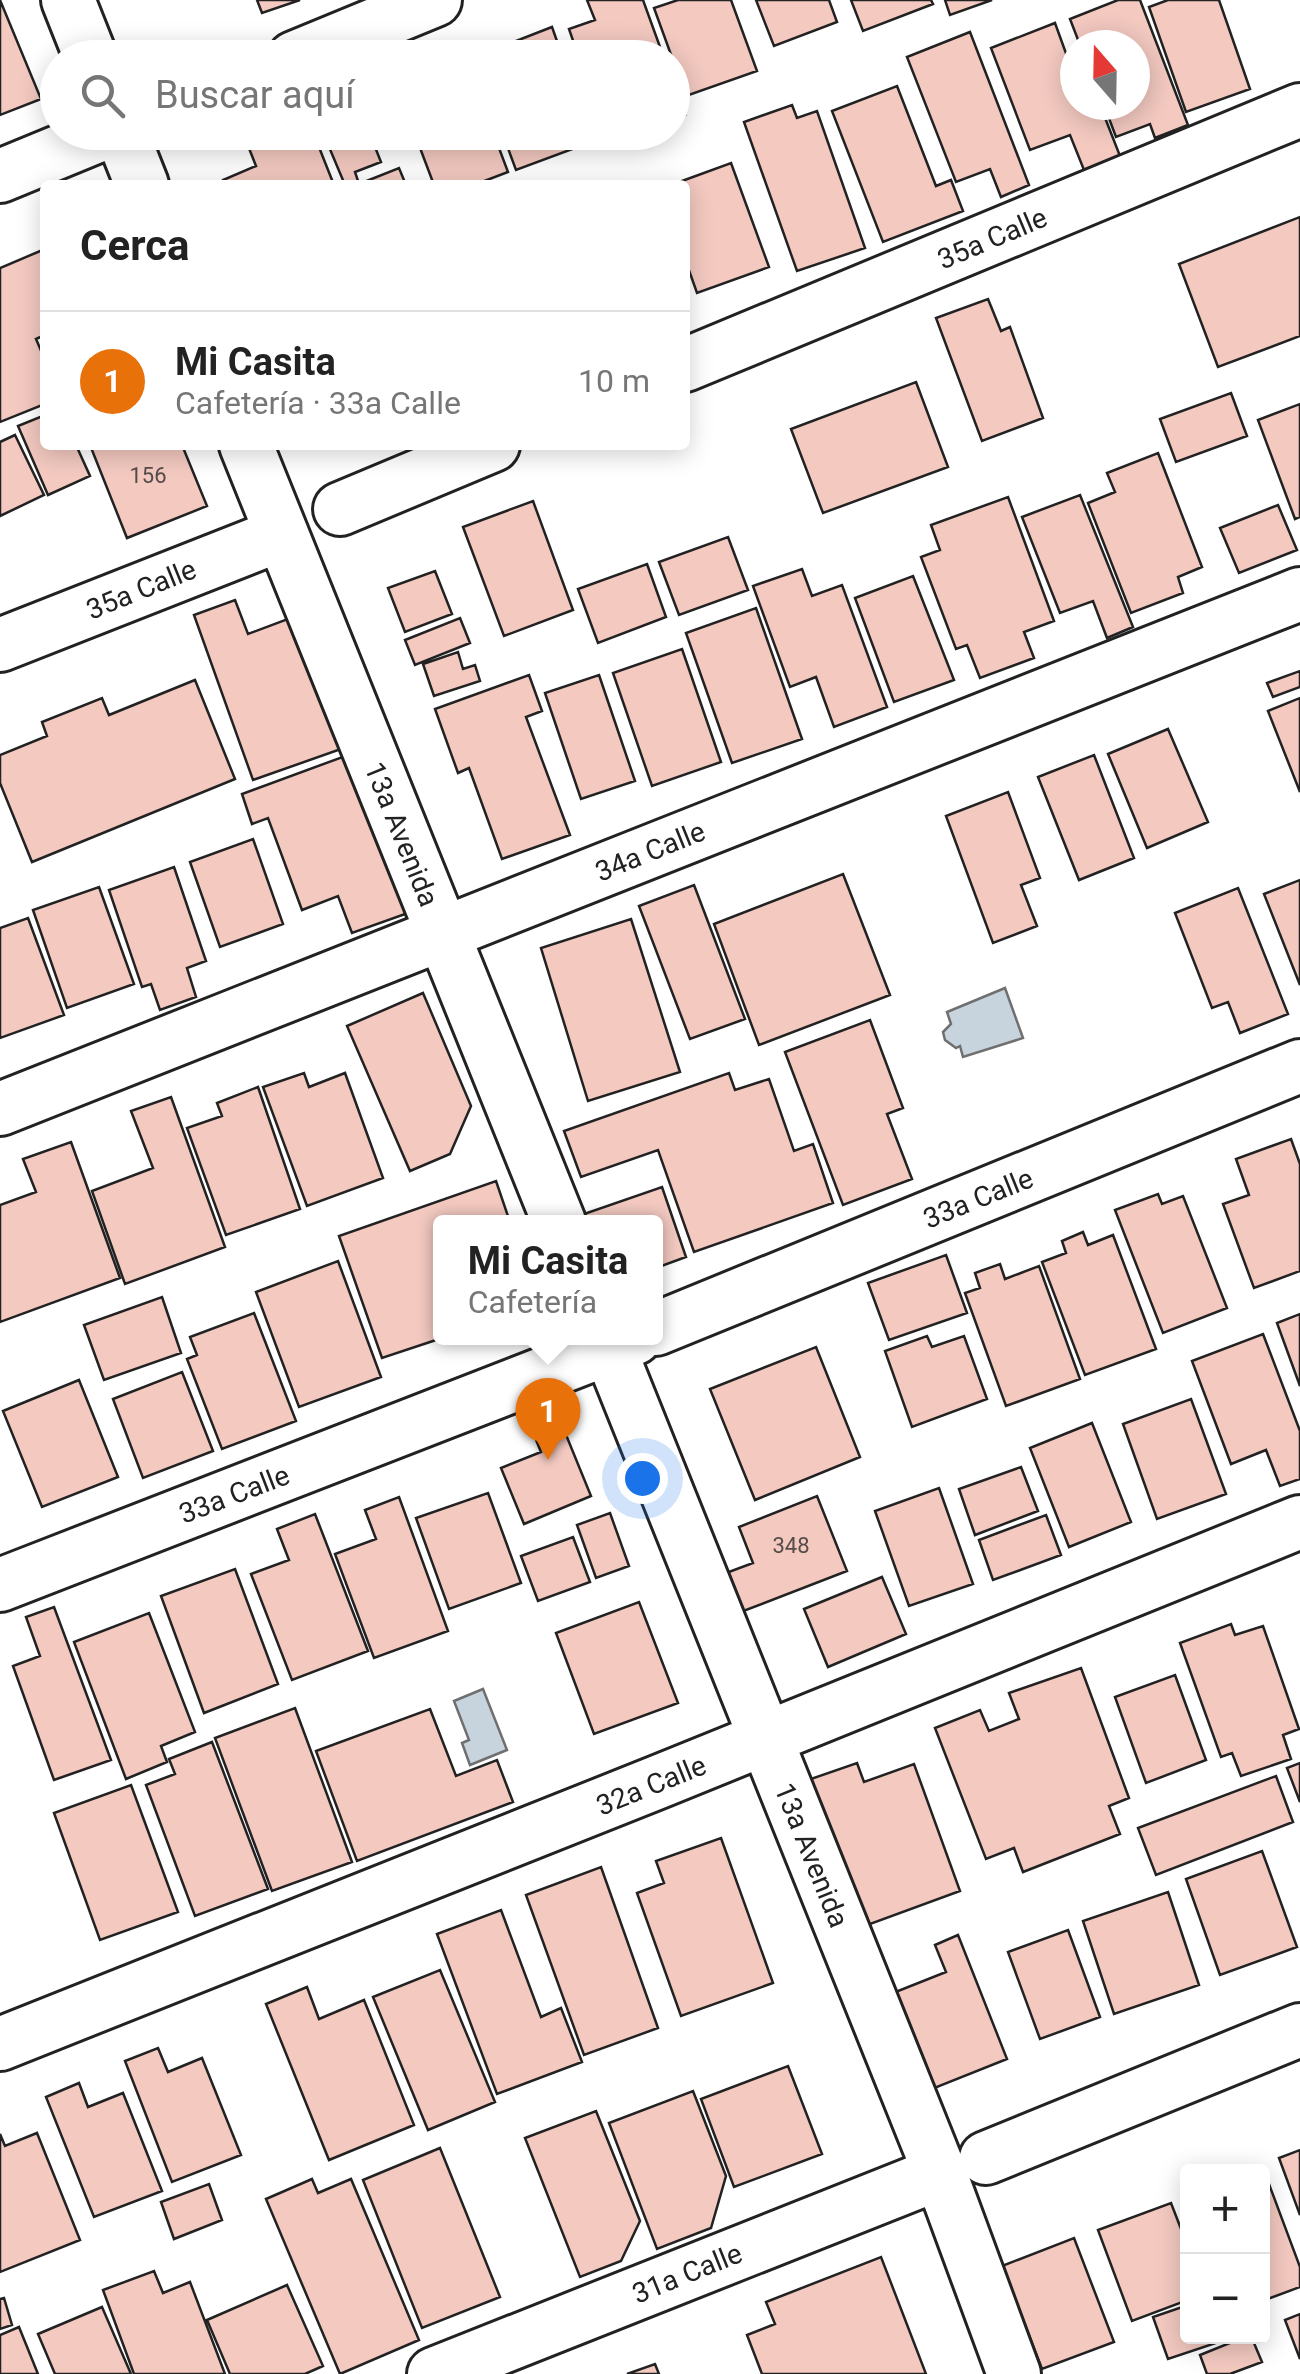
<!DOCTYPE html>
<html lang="es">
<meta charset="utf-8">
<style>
:root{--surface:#fff;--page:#f6f6f6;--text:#222;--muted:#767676;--line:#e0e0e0;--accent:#b45309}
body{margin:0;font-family:Roboto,sans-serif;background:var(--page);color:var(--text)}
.controls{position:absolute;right:30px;bottom:30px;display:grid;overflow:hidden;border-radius:10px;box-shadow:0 5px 25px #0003}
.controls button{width:90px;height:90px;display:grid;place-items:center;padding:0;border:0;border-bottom:2px solid var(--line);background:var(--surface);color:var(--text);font:50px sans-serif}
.compass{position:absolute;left:1060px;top:30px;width:90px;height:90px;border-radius:50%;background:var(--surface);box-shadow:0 5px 25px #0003;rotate:340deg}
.you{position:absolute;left:642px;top:1478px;width:35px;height:35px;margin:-25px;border:8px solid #fff;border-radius:50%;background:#1a73e8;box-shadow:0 0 0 15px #1a73e833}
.badge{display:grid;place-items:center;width:65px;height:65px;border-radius:50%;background:var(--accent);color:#fff;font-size:32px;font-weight:700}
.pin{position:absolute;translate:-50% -82px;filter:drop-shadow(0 2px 5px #0008)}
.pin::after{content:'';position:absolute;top:52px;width:35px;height:30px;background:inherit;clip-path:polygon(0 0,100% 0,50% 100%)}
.popup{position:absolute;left:433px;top:1215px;width:230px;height:130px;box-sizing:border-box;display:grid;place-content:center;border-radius:10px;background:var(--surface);filter:drop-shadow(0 2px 8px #0005);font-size:32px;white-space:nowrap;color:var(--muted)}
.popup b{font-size:38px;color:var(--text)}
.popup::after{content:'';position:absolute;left:50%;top:100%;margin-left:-20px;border:20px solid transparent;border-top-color:var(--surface)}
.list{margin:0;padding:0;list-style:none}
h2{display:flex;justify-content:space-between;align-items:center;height:130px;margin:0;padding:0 40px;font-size:42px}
h2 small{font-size:32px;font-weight:400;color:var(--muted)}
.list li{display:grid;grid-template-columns:65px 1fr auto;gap:30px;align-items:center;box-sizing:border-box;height:140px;padding:0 40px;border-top:2px solid var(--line)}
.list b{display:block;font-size:38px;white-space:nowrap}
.list p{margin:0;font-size:32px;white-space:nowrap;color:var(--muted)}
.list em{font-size:32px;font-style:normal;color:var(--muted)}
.icon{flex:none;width:55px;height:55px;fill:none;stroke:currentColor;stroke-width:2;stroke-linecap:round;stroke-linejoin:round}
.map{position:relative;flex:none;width:1300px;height:2374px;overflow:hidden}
.search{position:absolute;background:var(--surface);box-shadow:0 5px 25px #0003;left:40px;top:40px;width:650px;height:110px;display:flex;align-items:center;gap:25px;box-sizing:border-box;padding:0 35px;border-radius:55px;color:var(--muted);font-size:38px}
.panel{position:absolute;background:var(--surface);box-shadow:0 5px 25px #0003;left:40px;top:180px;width:650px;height:270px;border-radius:10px}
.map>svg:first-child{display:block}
.water{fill:#c7d3dd;stroke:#6f6f6f;stroke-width:2.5}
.building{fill:#f3c9c0;stroke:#222;stroke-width:2.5}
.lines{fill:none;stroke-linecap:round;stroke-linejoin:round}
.minor-casing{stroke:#222;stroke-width:58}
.minor{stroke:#fff;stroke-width:52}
.labels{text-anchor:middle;stroke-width:8;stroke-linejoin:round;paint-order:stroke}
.number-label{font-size:22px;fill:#564c4a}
.street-label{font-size:28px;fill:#222;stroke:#fff}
</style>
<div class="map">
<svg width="1300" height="2374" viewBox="0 0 1300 2374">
<rect width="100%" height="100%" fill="#fff"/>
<!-- water -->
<path class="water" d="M1005,988l18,50 -60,19 -3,-11 -4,2 -11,-8 -2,-8 8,-8 -4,-12z
M483,1689l24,61 -37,15 -8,-22 7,-3 -15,-39z"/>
<!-- building -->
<path class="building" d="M0,0l41,99 -41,16z
M257,0h43l-38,13z
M587,0h56l21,58h-85l-10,-29 26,-9z
M678,0h53l26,71 -71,25 -32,-88z
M756,0h73l8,22 -63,24z
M851,0h80l2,4 -70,27z
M945,0h47l-42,15z
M1118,0h22l48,125 -33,13 -5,-14 -34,13 -12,-32h31v-60h-55l-10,-26z
M1168,0h51l31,89 -64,23 -37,-105z
M1055,23l17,47 3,-1v36h25l20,51 -36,14 -14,-35 -40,15 -39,-102z
M552,27l11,31h-56l-4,-12z
M970,32l59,153 -28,12 -11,-28 -34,13 -49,-125z
M672,80l13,35 -13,5z
M897,86l39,100 15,-6 12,31 -80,31 -51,-131z
M792,105l5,13 20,-7 48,137 -68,23 -53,-149z
M313,132l21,53h-110l-1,-5 33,-14 -13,-33z
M331,132h38l12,30 -26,10 4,12 40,-16 7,17h-61l-21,-50z
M414,132h79l15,40 -34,13h-40z
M502,132h89l3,9 -78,29z
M731,163l38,104 -72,26 -12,-34v-74h-14z
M1300,217v119l-82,31 -39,-103z
M45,249v86l-9,4 9,21v44l-45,18v-154z
M988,299l13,32 9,-4 33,91 -61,23 -46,-123z
M916,382l32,85 -125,46 -32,-84z
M1231,393l16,43 -71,26 -16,-43z
M1300,404v113l-5,2 -37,-99z
M45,415v30h31l14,31 -42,19 -30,-69z
M15,435l29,60 -44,21v-74z
M90,445h92l25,61 -80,32z
M1158,453l44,114 -24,10 5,16 -52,20 -43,-110 27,-11 -8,-19z
M1080,495l53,132 -26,11 -14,-37 -33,12 -38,-96z
M1008,497l46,124 -30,11 10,26 -54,20 -13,-33 -11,4 -35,-92 19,-7 -9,-25z
M533,501l40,109 -69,26 -41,-109z
M1278,505l19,45 -58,23 -19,-45z
M728,537l20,53 -69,25 -20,-53z
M647,564l19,53 -68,26 -20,-54z
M802,569l10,27 30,-11 45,122 -53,20 -18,-50 -26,10 -37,-101z
M435,571l17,43 -47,18 -17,-44z
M913,576l41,104 -60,22 -39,-104z
M235,600l13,34 45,-17 48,132 -88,31 -59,-165z
M756,608l46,131 -70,24 -46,-130z
M460,618l10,25 -55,22 -10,-25z
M682,649l39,113 -69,24 -39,-113z
M458,652l5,17 12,-4 5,16 -46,15 -11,-32z
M1300,671v16l-27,10 -6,-14z
M529,675l13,36 -16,6 44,118 -68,24 -33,-91 -11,5 -23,-64z
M599,675l36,106 -54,18 -36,-106z
M195,680l40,99 -203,83 -32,-79v-28l47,-19 -5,-14 60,-24 7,17z
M1300,698v94l-32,-81z
M1168,729l40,93 -61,26 -39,-94z
M348,755l60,158 -56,20 -14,-37 -36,14 -34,-92 -16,6 -10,-30z
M1094,755l40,103 -55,22 -41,-103z
M1008,792l32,86 -19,7 16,41 -44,17 -47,-127z
M253,839l30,85 -63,23 -30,-85z
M174,867l32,94 -19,7 9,29 -36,13 -9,-26 -9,3 -33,-97z
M843,874l47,121 -131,50 -45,-121z
M1300,880v105l-36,-91z
M694,885l51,134 -55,20 -51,-133z
M99,887l35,97 -67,24 -34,-98z
M1238,888l50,126 -48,19 -12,-31 -16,6 -37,-95z
M28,918l36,97 -64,23v-110z
M631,919l49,153 -92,29 -47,-153z
M423,993l48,113 -21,48 -40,17 -63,-145z
M870,1020l33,88 -16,6 25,65 -69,26 -58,-153z
M304,1073l5,14 36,-14 38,105 -76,28 -44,-119z
M729,1073l6,17 34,-11 25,72 19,-7 20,59 -139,49 -36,-102 -77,27 -17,-46z
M258,1087l42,122 -74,26 -39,-107 35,-12 -5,-13z
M171,1097l54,150 -100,37 -33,-93 61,-23 -22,-57z
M1291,1139l9,25v107l-46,17 -31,-84 26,-9 -13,-36z
M71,1142l49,136 -120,44v-117l36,-13 -13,-33z
M496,1181l14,41h-70l2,116 -60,20 -43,-122z
M662,1187l24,70 -30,11v-46h-69l-3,-8z
M1158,1194l4,10 21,-8 44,112 -64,25 -48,-123z
M1083,1232l5,13 25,-10 43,114 -71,26 -43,-113 24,-9 -4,-12z
M946,1255l21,58 -78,27 -21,-57z
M338,1261l43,116 -82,30 -43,-115z
M1000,1264l5,15 34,-13 41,113 -74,27 -41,-113 15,-5 -5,-15z
M162,1297l19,56 -77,27 -20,-55z
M254,1313l42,108 -74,28 -35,-90 10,-4 -7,-18z
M1300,1314v72l-23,-63z
M1263,1334l37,97v48l-20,7 -14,-36 -35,14 -39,-103z
M927,1336l5,11 32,-11 23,63 -75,28 -27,-76z
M816,1347l44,110 -105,43 -45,-111z
M182,1372l31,79 -70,27 -30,-79z
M79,1380l39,97 -76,30 -39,-96z
M551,1398l40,98 -67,28 -23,-56 40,-16 -18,-44z
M1191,1399l35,95 -69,25 -34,-95z
M1092,1423l39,99 -62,25 -39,-99z
M1021,1467l17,44 -63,24 -16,-46z
M939,1488l34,96 -64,22 -34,-95z
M488,1493l33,90 -72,26 -33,-91z
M817,1496l30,75 -114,44 -15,-39 35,-13 -14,-36z
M399,1497l49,134 -74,27 -39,-104 41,-15 -11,-29z
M610,1513l19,53 -33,12 -19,-53z
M315,1514l53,137 -76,29 -41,-106 38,-14 -12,-31z
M1046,1515l15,40 -68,25 -14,-40z
M573,1537l17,45 -52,19 -17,-45z
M235,1569l43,115 -74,29 -43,-117z
M882,1577l24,57 -78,33 -24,-58z
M639,1602l39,101 -84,31 -38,-101z
M54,1607l57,153 -57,20 -41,-114 27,-10 -14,-39z
M149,1613l46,119 -34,14 6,16 -41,17 -52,-137z
M1231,1624l4,11 28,-9 36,103 -16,6 8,24 -50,17 -9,-23 -11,4 -41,-114z
M1081,1668l48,130 -20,8 11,28 -97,38 -9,-24 -28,11 -51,-131 45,-18 9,21 30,-12 -10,-26z
M1175,1675l31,85 -60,23 -31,-86z
M295,1708l57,154 -80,29 -57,-153z
M430,1709l26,67 41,-16 16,42 -156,59 -41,-110z
M212,1742l56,147 -73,27 -49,-131 29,-11 -6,-15z
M857,1763l7,19 50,-18 46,127 -98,36 -54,-147z
M1300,1763v39l-13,-34z
M1276,1776l17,46 -137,53 -18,-47z
M131,1785l47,127 -78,28 -46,-127z
M721,1838l52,145 -92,33 -44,-123 27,-10 -8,-22z
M1262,1851l35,96 -77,28 -34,-96z
M601,1867l57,161 -74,27 -58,-160z
M1168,1892l31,93 -85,29 -31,-93z
M501,1910l40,107 20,-9 21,54 -85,32 -60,-160z
M1068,1930l32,87 -60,22 -32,-87z
M958,1935l49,124 -75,30 -39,-96 53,-21 -11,-27z
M440,1970l55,132 -67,28 -55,-133z
M307,1987l12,32 45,-19 50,125 -85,35 -63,-156z
M158,2048l10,24 34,-14 39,97 -69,27 -47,-121z
M788,2066l34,88 -88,33 -33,-88z
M79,2083l9,24 35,-14 39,98 -68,26 -48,-120z
M693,2091l33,85 -15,52 -54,21 -48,-126z
M596,2111l44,110 -19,40 -41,16 -55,-139z
M37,2133l43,107 -80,32v-138l5,12z
M440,2148l60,149 -78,31 -59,-148z
M1300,2150v65l-21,-57z
M1263,2168l37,99v20l-38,14v-129h-7z
M312,2179l6,14 33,-14 68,161 -79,34 -74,-175z
M209,2184l13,36 -48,19 -13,-37z
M1171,2203l17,44v53l-56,21 -34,-91z
M1074,2238l40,104 -72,27 -40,-103z
M881,2257l45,117h-164l-15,-39 28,-11 -9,-22z
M154,2271l9,22 27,-11 35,92h-91l-31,-84z
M287,2285l36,81 -18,8h-75l-23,-54z
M4,2298l8,27 -12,4v-30z
M1188,2305v31h33l1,5 -54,18 -15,-42z
M102,2307l29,67h-76l-17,-40z
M1300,2314v45l-15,-39z
M19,2327l19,47h-38v-39z
M1247,2336h4l11,26 -32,12h-23l-7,-19z
M655,2364l4,10h-32z"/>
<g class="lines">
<defs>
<path id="minor" d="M68,0l23,58
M294,58l141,-58
M121,132l21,53
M0,176l107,-44
M685,365l615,-255
M246,445l313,777
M340,509l153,-64
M0,645l282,-111
M0,1109l1300,-515
M656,1329l644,-263
M605,1338l335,835 74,201
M0,1585l635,-247
M0,2044l658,-262 642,-260
M986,2158l314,-128
M434,2374l506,-201"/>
</defs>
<!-- minor casing -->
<use href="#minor" class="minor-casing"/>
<!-- minor -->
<use href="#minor" class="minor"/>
</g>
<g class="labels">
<!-- number labels -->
<g class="number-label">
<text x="148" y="483">156</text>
<text x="791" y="1553">348</text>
</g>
<!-- street labels -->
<g class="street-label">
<text transform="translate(992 238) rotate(-23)" y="10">35a Calle</text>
<text transform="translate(141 589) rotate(-22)" y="10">35a Calle</text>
<text transform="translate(402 834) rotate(68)" y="10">13a Avenida</text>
<text transform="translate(650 851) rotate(-22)" y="10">34a Calle</text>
<text transform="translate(978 1198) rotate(-22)" y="10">33a Calle</text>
<text transform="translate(234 1494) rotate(-21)" y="10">33a Calle</text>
<text transform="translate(651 1785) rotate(-22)" y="10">32a Calle</text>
<text transform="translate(812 1855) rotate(68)" y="10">13a Avenida</text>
<text transform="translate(687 2273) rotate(-22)" y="10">31a Calle</text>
</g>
</g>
</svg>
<div class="controls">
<button>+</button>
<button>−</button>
</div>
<svg class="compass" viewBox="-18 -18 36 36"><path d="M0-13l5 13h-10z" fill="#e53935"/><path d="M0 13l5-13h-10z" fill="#767676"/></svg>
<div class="you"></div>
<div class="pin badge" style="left:548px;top:1460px;background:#e8710a">1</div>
<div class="popup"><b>Mi Casita</b>Cafetería</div>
<div class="search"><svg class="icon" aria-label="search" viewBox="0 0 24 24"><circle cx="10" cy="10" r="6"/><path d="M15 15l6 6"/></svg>Buscar aquí</div>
<section class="panel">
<h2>Cerca<small></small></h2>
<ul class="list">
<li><span class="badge" style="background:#e8710a">1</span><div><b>Mi Casita</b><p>Cafetería · 33a Calle</p></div><em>10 m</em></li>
</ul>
</section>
</div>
